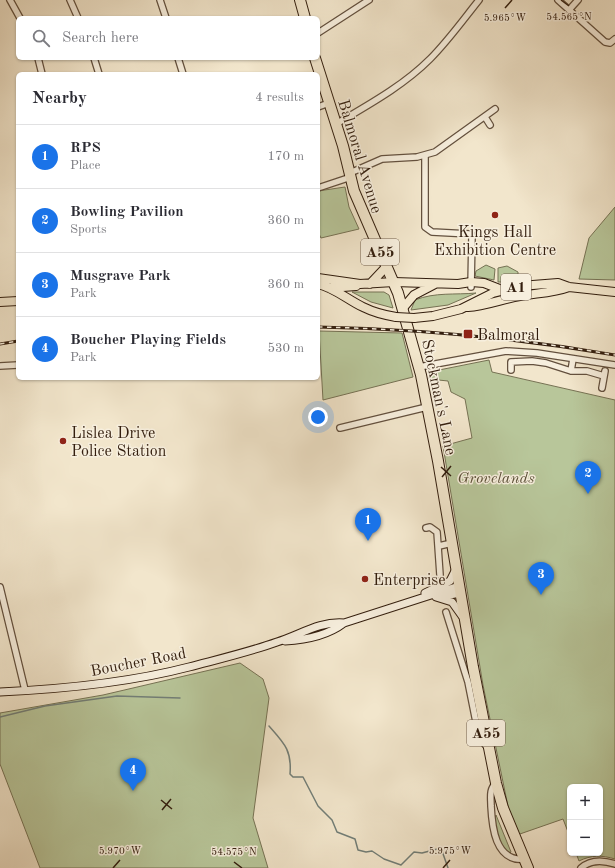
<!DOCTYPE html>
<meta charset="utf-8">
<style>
:root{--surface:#fff;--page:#f2f2f3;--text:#2b2b33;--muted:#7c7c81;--line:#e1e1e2;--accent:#1a73e8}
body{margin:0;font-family:"Old Standard TT",serif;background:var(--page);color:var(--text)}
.controls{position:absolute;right:12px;bottom:12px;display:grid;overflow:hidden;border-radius:6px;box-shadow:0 1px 3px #0004}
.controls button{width:36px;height:36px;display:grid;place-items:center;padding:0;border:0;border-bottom:1px solid var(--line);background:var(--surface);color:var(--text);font:20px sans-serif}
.you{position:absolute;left:318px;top:417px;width:14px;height:14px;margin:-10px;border:3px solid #fff;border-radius:50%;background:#1a73e8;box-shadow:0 0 0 6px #1a73e833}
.badge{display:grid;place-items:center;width:26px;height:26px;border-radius:50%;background:var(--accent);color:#fff;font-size:13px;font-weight:700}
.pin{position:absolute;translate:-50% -33px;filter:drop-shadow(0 1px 2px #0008)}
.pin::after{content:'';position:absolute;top:21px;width:14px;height:12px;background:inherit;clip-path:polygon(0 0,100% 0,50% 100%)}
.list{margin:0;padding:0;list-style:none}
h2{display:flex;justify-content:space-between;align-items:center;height:52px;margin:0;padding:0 16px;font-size:17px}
h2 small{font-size:13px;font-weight:400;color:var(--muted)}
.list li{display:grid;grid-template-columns:26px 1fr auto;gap:12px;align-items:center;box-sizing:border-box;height:64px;padding:0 16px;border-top:1px solid var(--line)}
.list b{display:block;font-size:15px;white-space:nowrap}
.list p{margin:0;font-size:13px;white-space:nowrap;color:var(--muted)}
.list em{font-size:13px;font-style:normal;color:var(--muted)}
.icon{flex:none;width:22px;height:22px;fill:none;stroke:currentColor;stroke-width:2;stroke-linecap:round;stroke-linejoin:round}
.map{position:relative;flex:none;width:615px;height:868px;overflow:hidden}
.search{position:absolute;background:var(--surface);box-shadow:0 1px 3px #0004;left:16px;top:16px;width:304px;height:44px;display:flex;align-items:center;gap:10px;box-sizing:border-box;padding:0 14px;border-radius:6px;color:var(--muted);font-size:15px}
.panel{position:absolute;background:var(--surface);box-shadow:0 1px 3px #0004;left:16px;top:72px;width:304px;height:308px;border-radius:6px}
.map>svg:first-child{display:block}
.green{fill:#b8c69a;stroke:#767254}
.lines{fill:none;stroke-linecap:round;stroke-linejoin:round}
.stream{stroke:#727e77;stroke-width:1.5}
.street-casing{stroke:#63503e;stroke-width:8}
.secondary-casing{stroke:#331e0e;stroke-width:9}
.primary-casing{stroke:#331e0e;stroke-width:10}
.highway-casing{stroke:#331e0e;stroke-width:12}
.street{stroke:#f7efde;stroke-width:5.5}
.secondary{stroke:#f7efde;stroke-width:7}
.primary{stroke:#f2e6cc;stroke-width:8}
.highway{stroke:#f2e6cc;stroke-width:10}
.rail-casing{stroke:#331e0e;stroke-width:3}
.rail{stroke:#f7efde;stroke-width:1.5;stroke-dasharray:4.5;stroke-linecap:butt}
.primary-bridge-casing{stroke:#331e0e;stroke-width:10;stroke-linecap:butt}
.primary-bridge{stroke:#f2e6cc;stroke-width:8}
.ticks{fill:none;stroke:#331e0e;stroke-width:1.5}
.poi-dot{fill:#8f2418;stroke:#f7efde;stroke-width:1.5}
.labels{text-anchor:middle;stroke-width:3;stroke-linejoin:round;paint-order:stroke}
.shield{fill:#f7efde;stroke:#6e5d4c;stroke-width:1}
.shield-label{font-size:15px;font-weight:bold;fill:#331e0e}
.street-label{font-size:16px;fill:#331e0e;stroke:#f7efde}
.poi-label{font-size:16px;fill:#331e0e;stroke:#f7efde;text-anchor:start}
.park-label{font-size:16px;font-style:italic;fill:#5b5038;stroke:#f7efde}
.ticks-label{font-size:10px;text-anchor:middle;fill:#331e0e;stroke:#f7efde;stroke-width:3;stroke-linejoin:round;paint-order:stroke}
</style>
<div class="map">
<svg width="615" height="868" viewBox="0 0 615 868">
<rect width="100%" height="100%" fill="#f2e6cc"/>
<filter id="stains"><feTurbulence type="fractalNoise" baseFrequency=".005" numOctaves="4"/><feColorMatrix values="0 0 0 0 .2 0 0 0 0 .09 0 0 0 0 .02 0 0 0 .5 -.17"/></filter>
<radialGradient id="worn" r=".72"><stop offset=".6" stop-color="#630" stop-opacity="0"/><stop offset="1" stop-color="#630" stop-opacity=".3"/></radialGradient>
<!-- green -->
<path class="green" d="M345,187l4,20 10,22 -38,9 -3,-6v-41z
M615,207v73l-36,-1 10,-41z
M486,265l9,4 -1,11 -19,-4 1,-5z
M507,266l11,6v4l-17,6h-3v-14z
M352,292h32l5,3 4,13 -22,-6z
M476,293l-28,12 -37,5 4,-10c20,-8 40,-5 61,-7z
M319,331l83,2 11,44 -90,23z
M489,360l3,12 123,28v459c-13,-4 -24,-4 -36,2l-3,-8h24v-66h-30v50l-7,-18 -46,16 -7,-19 -27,-131 -40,-239 29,-8 -7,-39 -14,-7 -3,-11 -19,-2v-7z
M240,663l23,16 6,19 -16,120 15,50h-228l-40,-104v-51l103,-18z
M496,815l15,37 -1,1c-11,-5 -20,-27 -14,-38z"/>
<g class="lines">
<!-- stream -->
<path class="stream" d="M0,717l45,-11 72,-10 63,2
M269,726c15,17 23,24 21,48l3,3h10l15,29 14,14 5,12 18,7 3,11 8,2 6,-1 12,8 17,6 13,-13 8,1 19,-5 7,20"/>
<defs>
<path id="street" d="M10,0l10,18
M70,0l8,18
M160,0l6,18
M558,0l47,42 5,1 5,-4
M569,10l9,-10
M318,33l51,-33
M38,58l4,16
M94,58l5,16
M178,58l5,16
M318,107l11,-4
M485,117l5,8
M336,124c32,-19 67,-38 94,-65 18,-18 33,-39 49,-59
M425,155v72l7,5 38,2 2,1 -1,52
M350,173l32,-14 35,-2 18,-5 60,-43
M318,188l33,-11
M0,366l18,-1
M419,367l87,-16 31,2 78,12
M511,370v-8l21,-1 14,2 25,8h16l17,5
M571,371l2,-12
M602,388l3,-17
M340,428l87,-21
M426,528l4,-1 7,5 3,43
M439,546l13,-3
M0,587l25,103
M446,612l22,70 10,50 3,8 6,7
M496,783c-7,6 -5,15 -5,23 1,20 4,56 33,53
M581,868c10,-9 22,-8 34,-4"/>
<path id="secondary" d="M425,593l25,-12 6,-12
M436,597l16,5 10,14
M439,597l21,-4
M285,641c20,-1 42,-5 59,-18l115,-37
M0,692c64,-3 128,-9 189,-25 30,-8 60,-15 88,-25 23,-7 42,-21 67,-19"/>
<path id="primary" d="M318,278l42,6 34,-2 64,2 13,-2 13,1 18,7
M318,284c17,4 30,16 45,23 10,5 21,8 33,10
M370,284l17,-18
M329,288l27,-2
M0,302l18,-1
M468,307c17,-1 34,-8 52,-11 16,-3 33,-3 49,-9
M403,308l11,-13 21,-11
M414,318l19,-2 28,-7 32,-16 27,-7 38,-3 11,4 46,5"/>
<path id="highway" d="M300,0l5,18
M315,58l28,88 11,45 44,102 23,82 17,86 35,206 23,116 7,25 25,60"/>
</defs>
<!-- street casing -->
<use href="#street" class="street-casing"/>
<!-- secondary casing -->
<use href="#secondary" class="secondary-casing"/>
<!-- primary casing -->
<use href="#primary" class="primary-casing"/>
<!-- highway casing -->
<use href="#highway" class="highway-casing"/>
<!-- street -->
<use href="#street" class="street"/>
<!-- secondary -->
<use href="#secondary" class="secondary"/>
<!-- primary -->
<use href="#primary" class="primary"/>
<!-- highway -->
<use href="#highway" class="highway"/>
<defs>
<path id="rail" d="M318,327c99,2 199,11 297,28
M0,344l18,-3"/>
</defs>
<!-- rail casing -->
<use href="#rail" class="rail-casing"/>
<!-- rail -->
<use href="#rail" class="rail"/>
<defs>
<path id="primary-bridge" d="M396,317l18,1"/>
</defs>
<!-- primary-bridge casing -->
<use href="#primary-bridge" class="primary-bridge-casing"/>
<!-- primary-bridge -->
<use href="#primary-bridge" class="primary-bridge"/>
</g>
<!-- ticks -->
<path class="ticks" d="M561,0l8,6M505,8l7,-8M441,467l10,9M442,477l9,-11M161,800l11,9M162,810l9,-11M234,862l8,6M113,868l7,-8M443,868l7,-8"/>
<!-- markers -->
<g class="poi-dot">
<circle cx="495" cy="215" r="4"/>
<rect x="463" y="329" width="10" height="10" rx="2"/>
<circle cx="63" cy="441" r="4"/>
<circle cx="365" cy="579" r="4"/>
</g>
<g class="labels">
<!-- shield labels -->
<g class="shield">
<rect x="361" y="239" width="38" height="26" rx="3"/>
<rect x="501" y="274" width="30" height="26" rx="3"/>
<rect x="467" y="720" width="38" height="26" rx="3"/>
</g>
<g class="shield-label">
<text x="380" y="257">A55</text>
<text x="516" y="292">A1</text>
<text x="486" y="738">A55</text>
</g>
<!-- street labels -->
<g class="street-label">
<text transform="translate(361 156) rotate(73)" y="6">Balmoral Avenue</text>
<text transform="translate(440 397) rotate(78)" y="6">Stockman's Lane</text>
<text transform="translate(138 661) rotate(-11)" y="6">Boucher Road</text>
</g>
<!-- poi labels -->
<g class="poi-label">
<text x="495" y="237" text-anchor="middle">Kings Hall<tspan x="495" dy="18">Exhibition Centre</tspan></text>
<text x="477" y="340">Balmoral</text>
<text x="71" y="438">Lislea Drive<tspan x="71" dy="18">Police Station</tspan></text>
<text x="373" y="585">Enterprise</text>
</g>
<!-- park labels -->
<g class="park-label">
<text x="496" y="483">Grovelands</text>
</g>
</g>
<g class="ticks-label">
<text x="569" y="20">54.565°N</text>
<text x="505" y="21">5.965°W</text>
<text x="120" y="854">5.970°W</text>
<text x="450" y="854">5.975°W</text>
<text x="234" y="855">54.575°N</text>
</g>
<rect width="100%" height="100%" filter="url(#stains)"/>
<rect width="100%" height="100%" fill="url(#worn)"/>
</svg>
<div class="controls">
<button>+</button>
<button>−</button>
</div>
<div class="you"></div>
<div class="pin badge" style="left:368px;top:541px">1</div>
<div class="pin badge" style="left:588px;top:494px">2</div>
<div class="pin badge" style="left:541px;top:595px">3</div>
<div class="pin badge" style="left:133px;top:791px">4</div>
<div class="search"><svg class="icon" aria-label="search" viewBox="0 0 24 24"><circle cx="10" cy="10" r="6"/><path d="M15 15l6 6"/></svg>Search here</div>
<section class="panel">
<h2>Nearby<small>4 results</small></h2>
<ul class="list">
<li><span class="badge">1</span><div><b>RPS</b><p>Place</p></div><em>170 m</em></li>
<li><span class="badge">2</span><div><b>Bowling Pavilion</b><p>Sports</p></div><em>360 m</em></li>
<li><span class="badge">3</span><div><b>Musgrave Park</b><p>Park</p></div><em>360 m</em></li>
<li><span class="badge">4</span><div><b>Boucher Playing Fields</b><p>Park</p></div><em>530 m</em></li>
</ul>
</section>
</div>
